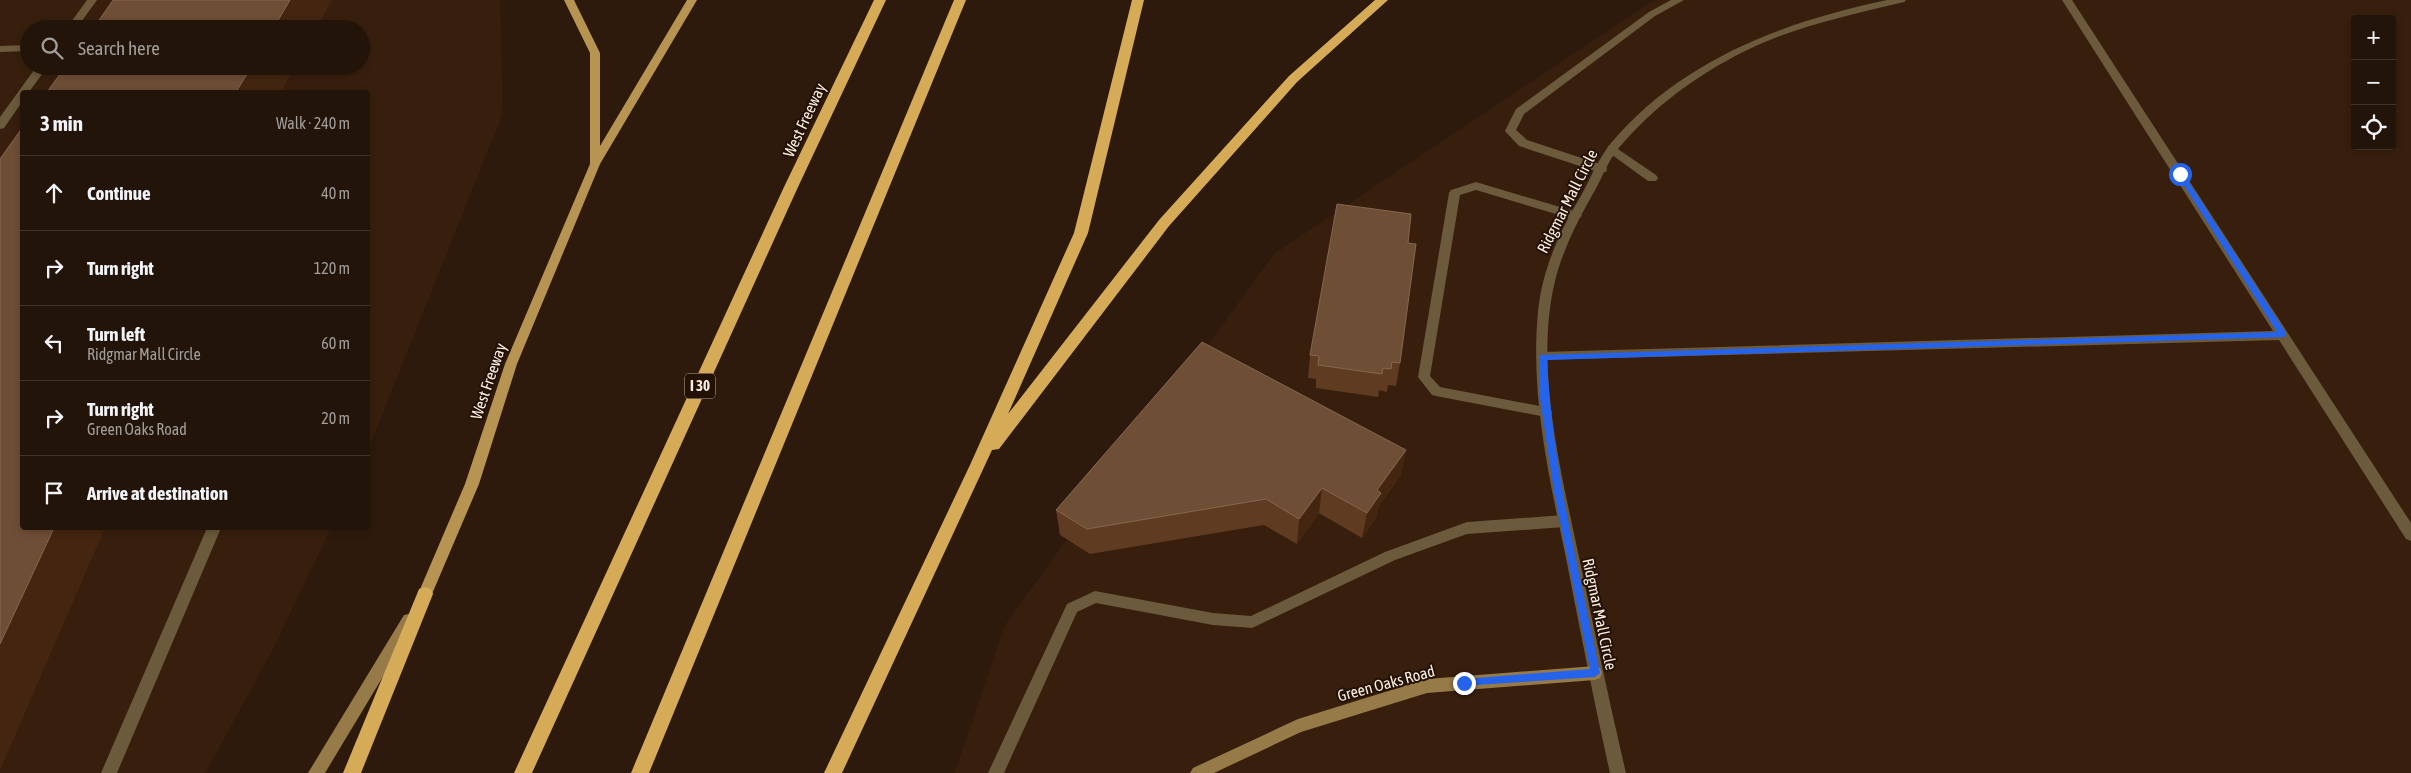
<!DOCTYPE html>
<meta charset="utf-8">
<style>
:root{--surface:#221409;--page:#2a1d12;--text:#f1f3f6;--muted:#a29e9c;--line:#3f332a}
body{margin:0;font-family:"Asap Condensed",sans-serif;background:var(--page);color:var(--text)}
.controls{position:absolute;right:15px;top:15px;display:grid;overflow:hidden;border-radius:5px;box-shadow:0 2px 8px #0003}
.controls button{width:45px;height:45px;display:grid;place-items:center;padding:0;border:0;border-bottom:1px solid var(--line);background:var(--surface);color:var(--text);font:25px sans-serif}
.stop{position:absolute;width:15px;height:15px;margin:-11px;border:4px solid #2563eb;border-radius:50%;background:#fff}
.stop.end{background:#2563eb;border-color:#fff;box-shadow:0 1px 5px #0008}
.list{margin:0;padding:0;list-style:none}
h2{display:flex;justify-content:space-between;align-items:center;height:65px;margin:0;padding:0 20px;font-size:21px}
h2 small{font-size:16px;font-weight:400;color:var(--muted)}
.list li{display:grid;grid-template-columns:32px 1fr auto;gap:15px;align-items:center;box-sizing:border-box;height:75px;padding:0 20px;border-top:1px solid var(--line)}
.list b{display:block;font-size:19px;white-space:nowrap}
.list p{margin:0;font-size:16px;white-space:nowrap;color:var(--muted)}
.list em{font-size:16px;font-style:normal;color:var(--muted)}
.icon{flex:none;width:28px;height:28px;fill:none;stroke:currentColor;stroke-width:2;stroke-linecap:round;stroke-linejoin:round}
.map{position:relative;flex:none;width:2411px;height:773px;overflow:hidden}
.search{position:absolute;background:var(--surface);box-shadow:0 2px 8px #0003;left:20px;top:20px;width:350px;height:55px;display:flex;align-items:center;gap:12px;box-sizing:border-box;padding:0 18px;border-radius:28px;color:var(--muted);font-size:19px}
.panel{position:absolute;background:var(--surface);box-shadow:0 2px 8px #0003;left:20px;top:90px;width:350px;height:440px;border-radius:5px}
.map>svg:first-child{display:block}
.built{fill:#381f0d;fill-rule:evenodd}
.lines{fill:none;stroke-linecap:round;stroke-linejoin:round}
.lane{fill:#6b5a3b;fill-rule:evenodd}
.street{fill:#6b5a3b;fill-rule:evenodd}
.secondary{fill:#967b48;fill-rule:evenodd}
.primary{fill:#b79451;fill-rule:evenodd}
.highway{fill:#d6ab58;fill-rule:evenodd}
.wall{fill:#5f3b21}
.shaded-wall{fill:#442610}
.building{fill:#6f4e36;stroke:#856751}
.route{fill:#2563eb}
.labels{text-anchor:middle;stroke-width:4;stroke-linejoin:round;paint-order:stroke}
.shield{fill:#231104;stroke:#baaba1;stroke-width:1}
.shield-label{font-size:15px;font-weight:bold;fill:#faede4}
.street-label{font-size:16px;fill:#faede4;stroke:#231104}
</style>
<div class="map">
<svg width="2411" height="773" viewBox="0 0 2411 773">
<rect width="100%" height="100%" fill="#2d1a0c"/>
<!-- built -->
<path class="built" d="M0,0h500l3,113 -135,337v-358h-346v436h309l-60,125 -66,120h-205zM29,29h332v37h-332z
M1654,0h757v773h-1456l50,-148 269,-371zM2355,19h37v127h-37z"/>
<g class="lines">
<!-- lane -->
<path class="lane" d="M87,0h10l-21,29h-10z
M1671,0h13l-29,16 -131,98 -8,16 11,10 79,26 1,3 -1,3h-8l-79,-26 -14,-15 11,-22 133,-97z
M2062,0h10l339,523v18l-5,-2 -127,-199 -741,20 -2,-3 2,-3 4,-2 731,-21z
M29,45v6l-29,1v-6z
M37,66h11l-19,26h-7v10l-18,26 -4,1v-12z
M1612,145l44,30 2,3 -2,3h-8l-40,-29 -1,-3 1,-3z
M1476,182l104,31 2,3 -6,4 -100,-30 -16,5 -30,181 10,11 110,21 2,4 -2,4 -4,1 -110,-21 -4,-1 -14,-18 31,-184 2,-3z
M1564,515l5,2 2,4 -2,4 -5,2 -97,7 -72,26 -143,68 -39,-3 -117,-22 -19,9 -73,161h-16l79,-169 28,-13 118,22 38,3 134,-64 82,-30z
M207,528h14l-104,245h-16z"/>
<!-- street -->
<path class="street" d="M1887,0h19l-2,2c-54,13 -108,24 -159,49 -48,24 -92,56 -127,98 -10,12 -16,29 -24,43 -16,28 -31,57 -39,89 -21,88 6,190 24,276 15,72 30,144 47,216h-16c-16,-71 -30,-143 -44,-215 -17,-81 -36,-163 -28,-246 4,-42 22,-82 44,-118 9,-17 17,-36 29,-51 70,-83 172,-121 276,-143z"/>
<!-- secondary -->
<path class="secondary" d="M409,614l5,1 2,5 -2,5 -89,148h-17l96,-158z
M1595,666l5,2 2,5 -2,5 -5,2 -168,13 -126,39 -87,41h-24l3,-5 105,-49 129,-40z"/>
<!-- primary -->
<path class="primary" d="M564,0h10l26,53v93l87,-146h10l-97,164 -83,200 -38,120 -47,110 -2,4 -5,2 -5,-2 -2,-4 47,-110 40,-120 85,-200v-111z"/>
<!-- highway -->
<path class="highway" d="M874,0h12l-88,187 -266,586h-18l270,-586z
M954,0h12l-317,773h-18z
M1132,0h12l-56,233 -80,181 151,-194 130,-144 86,-76h13l-91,82 -128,144 -170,223 -7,1 -150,323h-18l146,-308 104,-232z
M425,587l6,2 2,5 -72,179h-18l74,-179 2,-5z"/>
</g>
<!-- wall -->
<path class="wall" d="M1408,243l-8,120 -4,23 -8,-1 -1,7 -8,-2 -1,7 -62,-9v-9l-8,-1 2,-23z
M1406,450l-6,26 -22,31 -2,11 -14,20 -43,-25 -22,31 -33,-19 -174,29 -30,-19 -4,-25z"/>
<!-- shaded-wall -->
<path class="shaded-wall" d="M290,0h42l-16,29h-43z
M252,66h43l-14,26h-45z
M1406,450l-6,26 -22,31 -2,11 -14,20 5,-25 10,-23z
M1322,488l-3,25 -22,31 2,-25z
M54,528h51l-105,242v-126z"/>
<!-- building -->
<path class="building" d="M113,0h177l-17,29h-180z
M66,66h186l-16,26h-189z
M22,128v400h32l-54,116v-485z
M1337,204l74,10 -3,29 8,1 -16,119 -8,-1 -1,7 -8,-1 -1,6 -64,-9 1,-9 -9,-1z
M1202,342l204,108 -29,40 4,3 -14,20 -45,-25 -23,31 -33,-20 -179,30 -31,-19z"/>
<!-- route -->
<path class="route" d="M2180,172l3,1 103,160v4l-739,23c5,106 32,209 53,313l-5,4 -134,9v-6l3,-1 126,-10 -36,-177 -14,-93v-44l737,-23 -99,-156 -1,-2z"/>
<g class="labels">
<!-- shield labels -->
<rect class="shield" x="685" y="373.5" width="30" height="25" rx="4"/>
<g class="shield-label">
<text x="700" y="391">I 30</text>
</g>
<!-- street labels -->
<g class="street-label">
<text transform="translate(804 120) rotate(-65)" y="6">West Freeway</text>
<text transform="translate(1567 201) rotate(-63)" y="6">Ridgmar Mall Circle</text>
<text transform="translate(488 381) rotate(-71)" y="6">West Freeway</text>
<text transform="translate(1600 614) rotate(78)" y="6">Ridgmar Mall Circle</text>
<text transform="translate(1386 683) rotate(-15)" y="6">Green Oaks Road</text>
</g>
</g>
</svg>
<div class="controls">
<button>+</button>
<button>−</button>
<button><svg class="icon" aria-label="locate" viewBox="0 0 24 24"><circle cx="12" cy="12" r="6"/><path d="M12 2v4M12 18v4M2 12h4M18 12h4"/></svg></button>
</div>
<div class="stop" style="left:2180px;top:174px"></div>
<div class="stop end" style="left:1464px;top:683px"></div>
<div class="search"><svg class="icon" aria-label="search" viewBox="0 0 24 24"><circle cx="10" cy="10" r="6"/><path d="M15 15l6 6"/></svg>Search here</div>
<section class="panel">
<h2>3 min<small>Walk · 240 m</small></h2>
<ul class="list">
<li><svg class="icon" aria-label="ahead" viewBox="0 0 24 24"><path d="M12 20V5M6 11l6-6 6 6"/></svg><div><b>Continue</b></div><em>40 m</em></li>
<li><svg class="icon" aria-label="right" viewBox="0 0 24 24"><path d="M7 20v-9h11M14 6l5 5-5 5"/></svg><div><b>Turn right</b></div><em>120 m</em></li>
<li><svg class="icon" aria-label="left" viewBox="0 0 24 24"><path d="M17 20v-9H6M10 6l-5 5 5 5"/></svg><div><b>Turn left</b><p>Ridgmar Mall Circle</p></div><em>60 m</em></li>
<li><svg class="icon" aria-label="right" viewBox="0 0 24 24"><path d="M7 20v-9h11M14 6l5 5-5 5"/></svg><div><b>Turn right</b><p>Green Oaks Road</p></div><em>20 m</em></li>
<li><svg class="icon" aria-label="arrive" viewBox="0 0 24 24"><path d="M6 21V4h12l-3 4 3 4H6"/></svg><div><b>Arrive at destination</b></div></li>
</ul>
</section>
</div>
